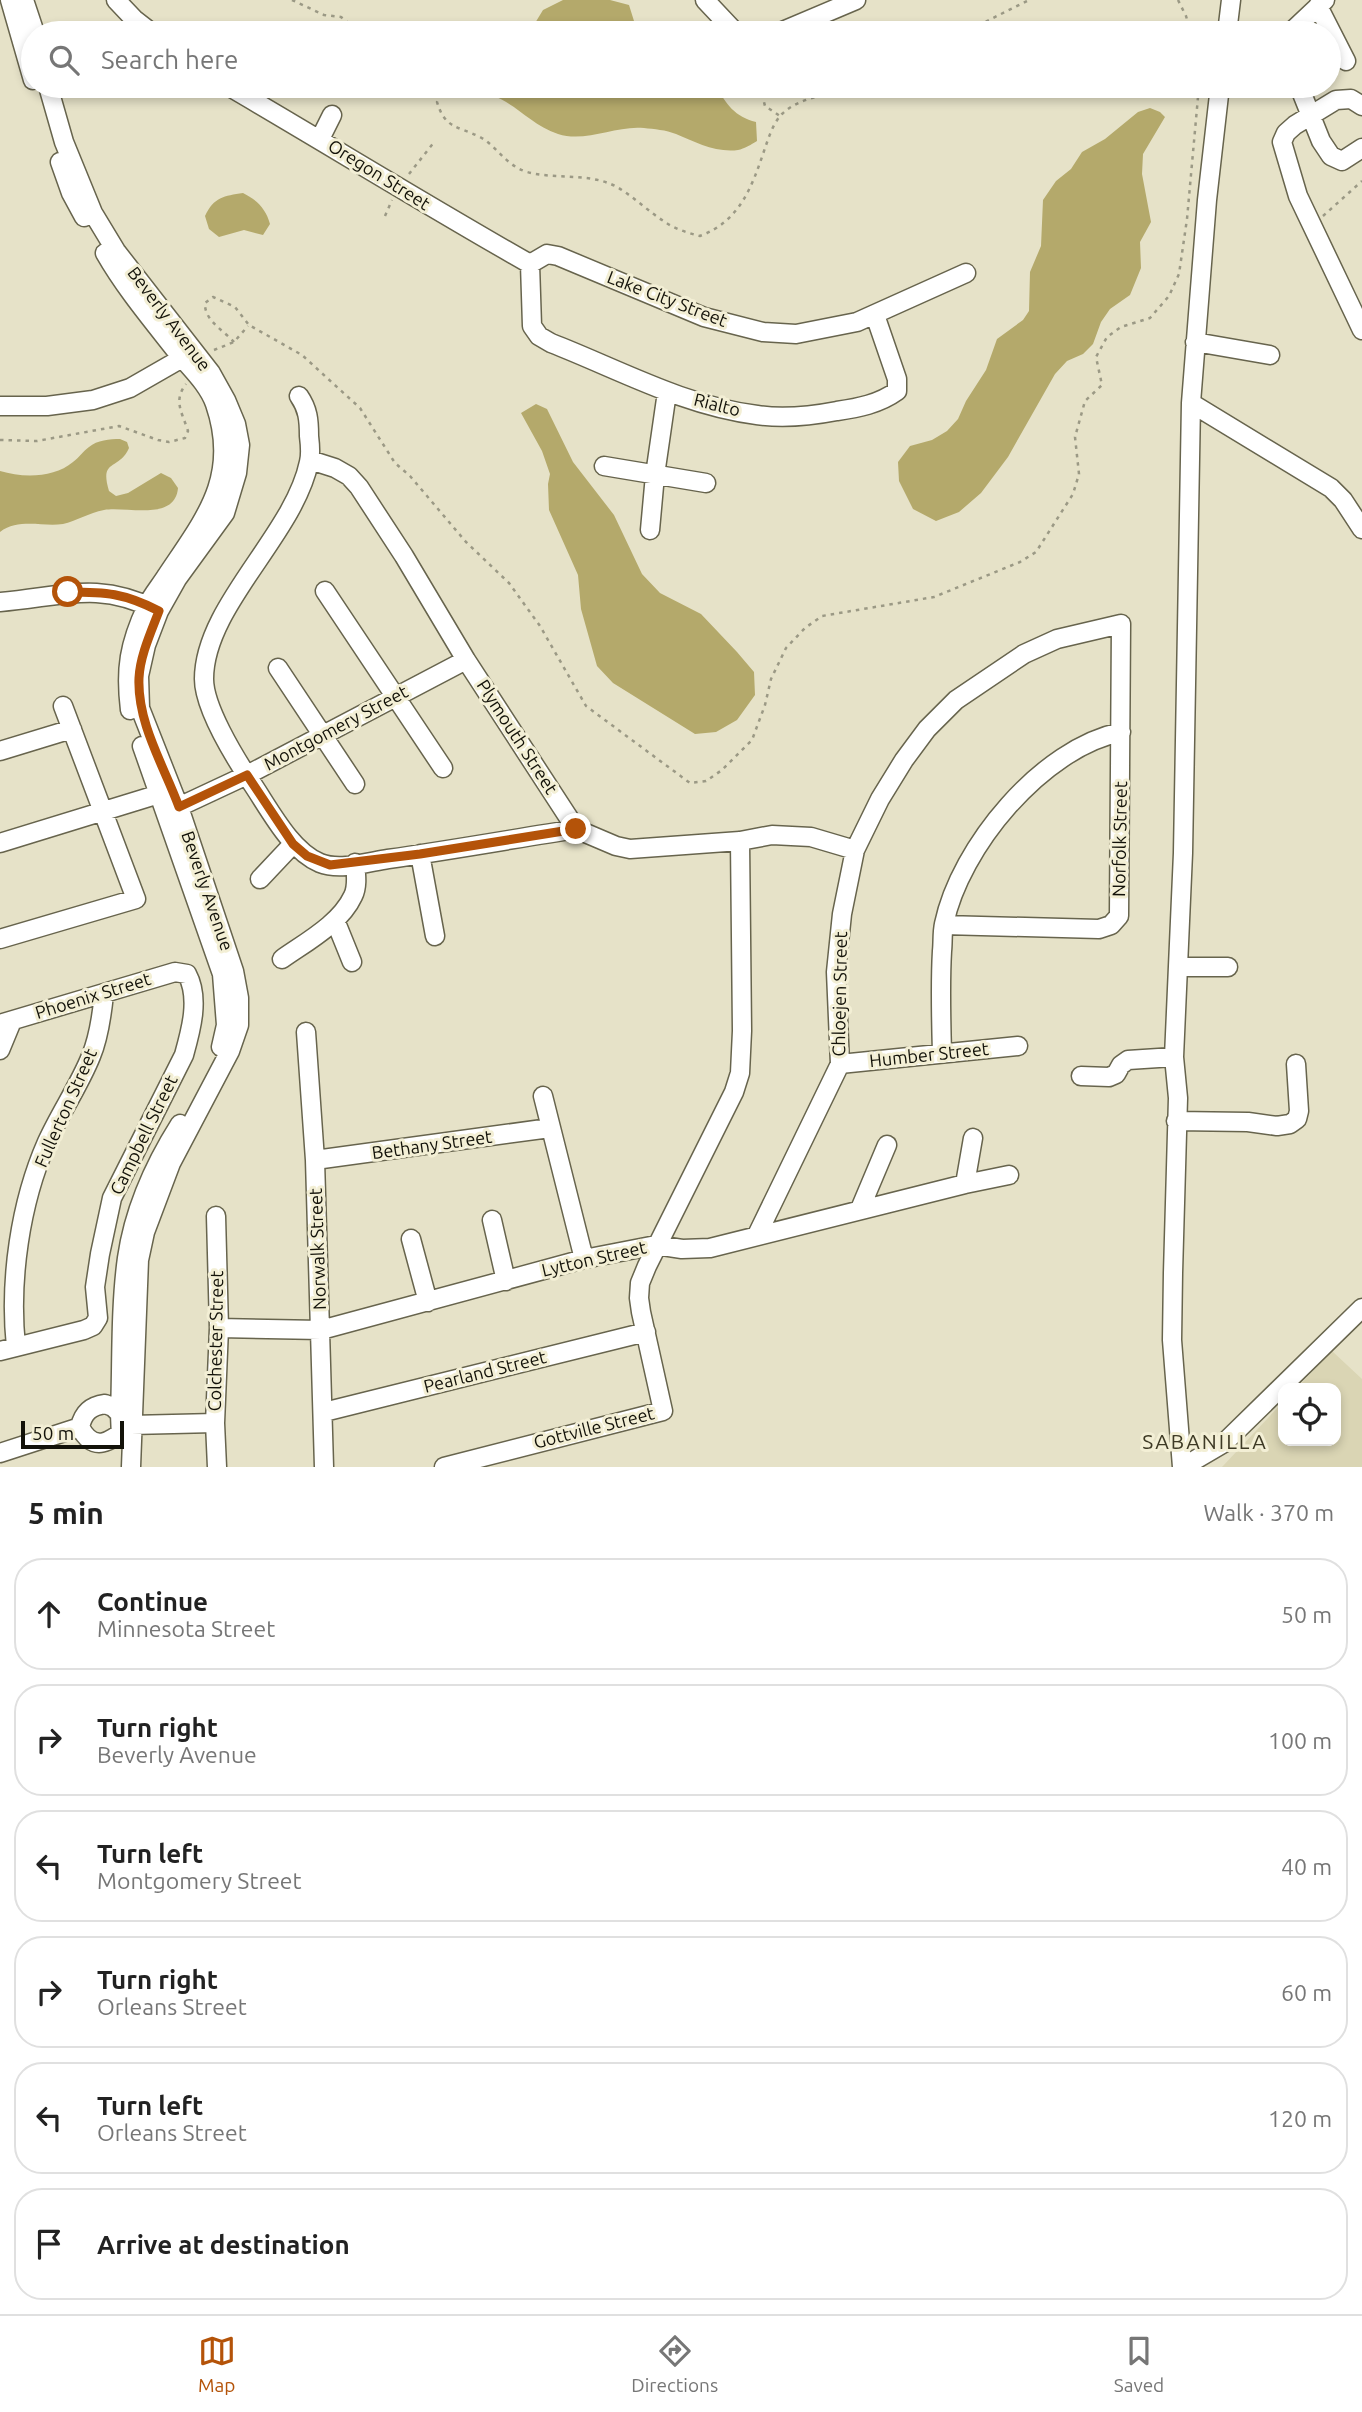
<!DOCTYPE html>
<meta charset="utf-8">
<style>
:root{--surface:#fff;--page:#f6f6f6;--text:#222;--muted:#767676;--line:#e0e0e0;--accent:#b45309}
body{margin:0;font-family:Ubuntu,sans-serif;background:var(--page);color:var(--text)}
.controls{position:absolute;right:21px;bottom:21px;display:grid;overflow:hidden;border-radius:14px;box-shadow:0 4px 10px #0003}
.controls button{width:63px;height:63px;display:grid;place-items:center;padding:0;border:0;border-bottom:2px solid var(--line);background:var(--surface);color:var(--text);font:35px sans-serif}
.scale{position:absolute;left:21px;bottom:18px;width:103px;box-sizing:border-box;padding-left:7px;border:4px solid #131209;border-top:0;font-size:19px;line-height:24px;white-space:nowrap;color:#131209;-webkit-text-stroke:5px #f3efd5;paint-order:stroke}
.stop{position:absolute;width:21px;height:21px;margin:-16px;border:5px solid #b45309;border-radius:50%;background:#fff}
.stop.end{background:#b45309;border-color:#fff;box-shadow:0 2px 7px #0008}
.list{margin:0;padding:0;list-style:none}
h2{display:flex;justify-content:space-between;align-items:center;height:91px;margin:0;padding:0 28px;font-size:30px}
h2 small{font-size:23px;font-weight:400;color:var(--muted)}
.list li{display:grid;grid-template-columns:46px 1fr auto;gap:21px;align-items:center;box-sizing:border-box;height:112px;margin:0 14px 14px;padding:0 14px;border:2px solid var(--line);border-radius:28px}
.list b{display:block;font-size:26px;white-space:nowrap}
.list p{margin:0;font-size:23px;white-space:nowrap;color:var(--muted)}
.list em{font-size:23px;font-style:normal;color:var(--muted)}
.icon{flex:none;width:38px;height:38px;fill:none;stroke:currentColor;stroke-width:2;stroke-linecap:round;stroke-linejoin:round}
.map{position:relative;flex:none;width:1362px;height:1467px;overflow:hidden}
.search{position:absolute;background:var(--surface);box-shadow:0 4px 10px #0003;left:21px;right:21px;top:21px;height:77px;display:flex;align-items:center;gap:18px;box-sizing:border-box;padding:0 24px;border-radius:38px;color:var(--muted);font-size:26px}
.sheet{height:847px;background:var(--surface)}
nav{display:flex;justify-content:space-around;align-items:center;box-sizing:border-box;height:98px;border-top:2px solid var(--line);background:var(--surface);font-size:19px;color:var(--muted)}
nav a{display:grid;justify-items:center;gap:4px}
nav .on{color:var(--accent)}
.map>svg:first-child{display:block}
.built{fill:#dad5b4}
.water{fill:#b4a96b}
.lines{fill:none;stroke-linecap:round;stroke-linejoin:round}
.minor-casing{stroke:#67644d;stroke-width:21}
.path{stroke:#9b9985;stroke-width:2.5;stroke-dasharray:3.5 5;stroke-linecap:butt}
.minor{stroke:#fff;stroke-width:18}
.route{stroke:#b45309;stroke-width:9}
.labels{text-anchor:middle;stroke-width:6;stroke-linejoin:round;paint-order:stroke}
.street-label{font-size:18px;fill:#131209;stroke:#f3efd5}
.quarter-label{font-size:21px;letter-spacing:2px;fill:#3e3a25;stroke:#f3efd5}
</style>
<div class="map">
<svg width="1362" height="1467" viewBox="0 0 1362 1467">
<rect width="100%" height="100%" fill="#e6e2c8"/>
<!-- built -->
<path class="built" d="M1332,1351l30,28v88h-140l61,-65v39h53v-53h-39z"/>
<!-- water -->
<path class="water" d="M563,0h47l19,5 5,16 8,10 11,2h-124l14,-23z
M470,86h246c10,18 19,31 40,36l1,19c-5,3 -13,8 -19,9 -22,3 -43,-8 -62,-16 -10,-4 -22,-5 -32,-6 -28,-3 -58,15 -86,6 -34,-12 -46,-39 -85,-43z
M1150,108l10,4 5,5 -22,37 -1,20 9,48 -11,20 1,26 -11,27 -20,14 -9,13 -8,22 -10,10 -16,7 -12,13 -47,83 -27,36 -22,19 -23,9 -23,-12 -14,-28 -1,-19 12,-16 22,-6 15,-9 11,-12 8,-18 20,-31 11,-31 26,-19 6,-9 1,-39 11,-26 2,-46 13,-19 15,-12 11,-17 23,-13 33,-27z
M243,193c14,7 23,16 27,31l-7,11 -19,-5 -25,7 -10,-8 -4,-13c9,-19 19,-20 38,-23z
M536,404l11,5 26,53 41,53 28,59 18,19 41,21 36,38 17,20 1,23 -18,25 -21,12 -21,2 -82,-51 -16,-17 -16,-57 -3,-34 -29,-65 -1,-26 2,-10 -8,-23 -21,-38z
M120,439l7,3 2,6c-10,23 -30,10 -20,43l7,5 12,-3 33,-20 10,5 7,10c-3,34 -52,18 -74,22 -15,3 -28,11 -41,14 -21,3 -44,-6 -63,8v-61c23,7 54,7 73,-9 6,-4 10,-11 16,-15 8,-7 21,-8 31,-8z"/>
<g class="lines">
<defs>
<path id="minor" d="M10,0l23,80
M24,0l11,33
M116,0l18,19 18,14
M705,0l31,33
M1318,6l28,55
M778,33l78,-33
M1227,33l4,-33
M1290,33l35,-33
M48,86l16,56 29,71 23,38 95,122 15,27 10,24 4,21 -3,28 -12,40 -48,66 -18,32 -13,34 -7,31 1,32 39,99 55,164 5,27v27l-9,26 -59,112 -26,69 -6,28 -8,207
M228,86c101,59 200,120 302,178
M1299,86l22,55 10,15 11,5 20,-13
M1362,106l-11,-7 -15,1 -41,25 -9,8 -4,9 16,54 64,134
M320,139l12,-24
M60,162l11,31 13,24
M105,253c20,35 47,67 72,99 13,16 31,32 38,52 25,73 -10,114 -48,171 -6,10 -15,20 -20,31 -18,38 -22,63 -17,104
M530,264l2,62 7,10 12,7c67,26 133,63 206,72 26,4 54,1 80,-4 21,-3 42,-7 60,-20v-12l-22,-64
M530,264l17,-10 11,2 146,61 59,15 33,2 61,-12 109,-49
M1195,342l75,13
M299,396c9,13 10,24 10,40 1,8 2,18 0,26 -15,73 -105,144 -105,217 0,28 30,77 45,100 19,27 40,71 71,84 20,8 48,-1 68,-4 63,-9 125,-20 188,-30
M1191,403l140,85 12,12 19,29
M0,406h47l46,-6 37,-12 61,-35
M310,460l25,8 14,8 10,11 45,69 62,104 110,169 40,17 14,3 110,-8 32,-6 39,2 44,13
M604,466l102,17
M650,530l5,-55 12,-83
M325,591l118,177
M0,602c62,-5 97,-22 157,8
M278,668l77,116
M142,746l80,228 4,51 -5,22
M0,751l72,-22
M170,811l77,-36 219,-115
M0,843l169,-52
M420,854l15,82
M260,879l33,-35
M335,920l17,42
M0,939l136,-40 -73,-193
M282,959c24,-17 58,-35 71,-63 5,-10 3,-22 2,-33
M1178,967h50
M0,1024l175,-52 12,2c13,24 4,56 -3,81l-72,143 -12,56 -5,33 3,31 -5,8 -9,4 -84,21
M306,1032l9,128 9,307
M0,1050l12,-29
M942,1053c-1,-34 -2,-68 0,-102 1,-8 0,-18 2,-27 16,-77 98,-176 177,-192
M840,1064l178,-18
M1081,1076l28,1 7,-3 5,-9 7,-5 46,-3
M543,1096l41,163
M1176,1121l72,1 29,4 13,-2 7,-5 2,-8 -3,-47
M315,1160l235,-32
M965,1184l8,-46
M860,1209l27,-64
M216,1216l3,112 -4,95 2,44
M492,1220l14,61
M757,1235l83,-171 -4,-92 6,-58 13,-64 25,-51 24,-39 23,-31 29,-29 68,-46 33,-15 64,-15 -2,292 -8,9 -12,4 -155,-4
M411,1239l17,63
M219,1328l102,2 263,-71 72,-14 26,4 28,-1 255,-64 44,-9
M16,1347c-7,-66 4,-144 31,-205 13,-29 32,-56 44,-86 8,-19 11,-42 13,-62
M105,1404l8,3 18,18c-18,14 -36,31 -51,2 3,-14 10,-21 25,-23z
M324,1412l322,-80
M131,1425l84,-2
M121,1438l-1,-24c2,-52 0,-105 7,-156 7,-49 27,-93 53,-134
M0,1453l80,-26
M444,1467l219,-56 -22,-99 -2,-14 1,-15 7,-17 87,-174 6,-19 2,-42 -2,-190
M1182,1467l-10,-127 1,-67 5,-175 -4,-41 9,-204 8,-450 16,-203 13,-114
M1183,1467l41,-24 138,-135"/>
</defs>
<!-- minor casing -->
<use href="#minor" class="minor-casing"/>
<!-- path -->
<path class="path" d="M292,0l32,15 17,2 19,16
M1178,0l8,16 5,17
M963,33l66,-33
M445,86l-8,16c8,27 21,24 43,35 18,10 25,28 47,35 30,8 62,0 90,15 17,10 32,25 48,35 10,7 23,11 35,14 40,-15 52,-49 65,-88 4,-11 8,-25 17,-34 17,-17 48,-19 70,-28
M765,86l-3,8 3,12 15,10
M409,174l26,-33
M385,216l7,-16
M1323,216l39,-35
M234,342c-11,-12 -30,-22 -29,-39l8,-6 22,10 14,18 53,30 58,53 35,55 15,13 56,66 43,41 31,43 46,80 104,77 16,-2 16,-11 30,-30 13,-35 6,-26 15,-31 19,-20 17,-12 112,-19 86,-35 16,-10 37,-58 6,-20 -4,-37 10,-36 17,-16 -6,-28 11,-20 14,-10 29,-9 19,-22 10,-22 8,-55 12,-133
M214,350l20,-8 14,-16
M0,440l37,1 82,-15 39,14 11,2 16,-4 3,-7c-6,-19 -15,-30 -2,-47"/>
<!-- minor -->
<use href="#minor" class="minor"/>
</g>
<g class="lines">
<!-- route -->
<path class="route" d="M68,592c38,0 56,1 91,19 -8,21 -19,45 -20,67 -2,45 25,88 40,129l68,-32 46,69 14,12 23,9 90,-11 156,-25"/>
</g>
<g class="labels">
<!-- street labels -->
<g class="street-label">
<text transform="translate(379 175) rotate(32)" y="6">Oregon Street</text>
<text transform="translate(667 299) rotate(21)" y="6">Lake City Street</text>
<text transform="translate(169 319) rotate(53)" y="6">Beverly Avenue</text>
<text transform="translate(717 405) rotate(14)" y="6">Rialto</text>
<text transform="translate(336 728) rotate(-28)" y="6">Montgomery Street</text>
<text transform="translate(517 737) rotate(57)" y="6">Plymouth Street</text>
<text transform="translate(1120 839) rotate(-89)" y="6">Norfolk Street</text>
<text transform="translate(207 891) rotate(71)" y="6">Beverly Avenue</text>
<text transform="translate(840 994) rotate(-89)" y="6">Chloejen Street</text>
<text transform="translate(93 996) rotate(-17)" y="6">Phoenix Street</text>
<text transform="translate(929 1055) rotate(-6)" y="6">Humber Street</text>
<text transform="translate(66 1108) rotate(-66)" y="6">Fullerton Street</text>
<text transform="translate(144 1135) rotate(-64)" y="6">Campbell Street</text>
<text transform="translate(432 1145) rotate(-8)" y="6">Bethany Street</text>
<text transform="translate(318 1249) rotate(-92)" y="6">Norwalk Street</text>
<text transform="translate(594 1259) rotate(-13)" y="6">Lytton Street</text>
<text transform="translate(216 1341) rotate(-89)" y="6">Colchester Street</text>
<text transform="translate(485 1372) rotate(-14)" y="6">Pearland Street</text>
<text transform="translate(594 1428) rotate(-14)" y="6">Gottville Street</text>
</g>
<!-- quarter labels -->
<g class="quarter-label">
<text x="1205" y="1449">SABANILLA</text>
</g>
</g>
</svg>
<div class="controls">
<button><svg class="icon" aria-label="locate" viewBox="0 0 24 24"><circle cx="12" cy="12" r="6"/><path d="M12 2v4M12 18v4M2 12h4M18 12h4"/></svg></button>
</div>
<div class="scale">50 m</div>
<div class="stop" style="left:68px;top:592px"></div>
<div class="stop end" style="left:576px;top:829px"></div>
<div class="search"><svg class="icon" aria-label="search" viewBox="0 0 24 24"><circle cx="10" cy="10" r="6"/><path d="M15 15l6 6"/></svg>Search here</div>
</div>
<section class="sheet">
<h2>5 min<small>Walk · 370 m</small></h2>
<ul class="list">
<li><svg class="icon" aria-label="ahead" viewBox="0 0 24 24"><path d="M12 20V5M6 11l6-6 6 6"/></svg><div><b>Continue</b><p>Minnesota Street</p></div><em>50 m</em></li>
<li><svg class="icon" aria-label="right" viewBox="0 0 24 24"><path d="M7 20v-9h11M14 6l5 5-5 5"/></svg><div><b>Turn right</b><p>Beverly Avenue</p></div><em>100 m</em></li>
<li><svg class="icon" aria-label="left" viewBox="0 0 24 24"><path d="M17 20v-9H6M10 6l-5 5 5 5"/></svg><div><b>Turn left</b><p>Montgomery Street</p></div><em>40 m</em></li>
<li><svg class="icon" aria-label="right" viewBox="0 0 24 24"><path d="M7 20v-9h11M14 6l5 5-5 5"/></svg><div><b>Turn right</b><p>Orleans Street</p></div><em>60 m</em></li>
<li><svg class="icon" aria-label="left" viewBox="0 0 24 24"><path d="M17 20v-9H6M10 6l-5 5 5 5"/></svg><div><b>Turn left</b><p>Orleans Street</p></div><em>120 m</em></li>
<li><svg class="icon" aria-label="arrive" viewBox="0 0 24 24"><path d="M6 21V4h12l-3 4 3 4H6"/></svg><div><b>Arrive at destination</b></div></li>
</ul>
</section>
<nav>
<a class="on"><svg class="icon" aria-label="map" viewBox="0 0 24 24"><path d="M3 6l6-2 6 2 6-2v14l-6 2-6-2-6 2zM9 4v14M15 6v14"/></svg>Map</a>
<a><svg class="icon" aria-label="directions" viewBox="0 0 24 24"><path d="M12 3l9 9-9 9-9-9zM9 14v-3h6M13 9l2 2-2 2"/></svg>Directions</a>
<a><svg class="icon" aria-label="saved" viewBox="0 0 24 24"><path d="M7 4h10v16l-5-4-5 4z"/></svg>Saved</a>
</nav>
